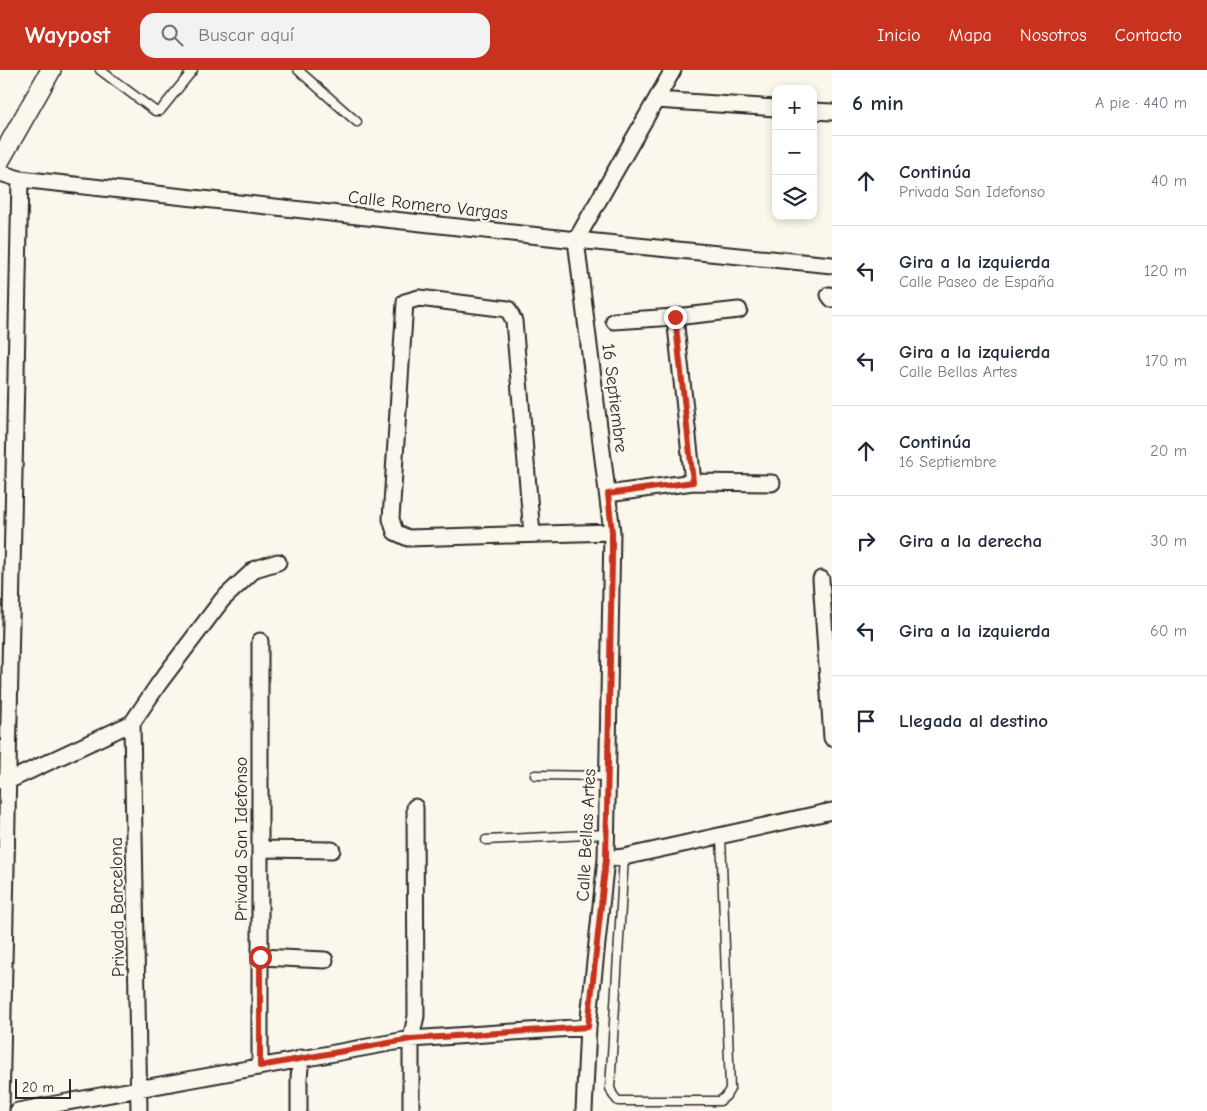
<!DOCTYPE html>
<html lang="es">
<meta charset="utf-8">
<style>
:root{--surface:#fff;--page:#f2f2f3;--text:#1f2937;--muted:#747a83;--line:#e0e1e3;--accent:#c8321e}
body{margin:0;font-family:"Comic Neue",sans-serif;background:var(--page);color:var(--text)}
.controls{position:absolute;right:15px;top:15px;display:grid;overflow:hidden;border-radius:10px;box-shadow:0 2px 8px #0003}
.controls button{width:45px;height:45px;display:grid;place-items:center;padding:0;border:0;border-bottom:1px solid var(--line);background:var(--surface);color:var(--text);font:25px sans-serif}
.scale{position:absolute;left:15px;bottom:12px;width:56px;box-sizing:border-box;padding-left:5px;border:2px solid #2b2b2b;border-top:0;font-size:14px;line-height:18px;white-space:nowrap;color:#2b2b2b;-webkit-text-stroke:4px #fbf7ec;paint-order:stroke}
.stop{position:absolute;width:15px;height:15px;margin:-11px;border:4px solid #c8321e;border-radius:50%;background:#fff}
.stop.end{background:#c8321e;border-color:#fff;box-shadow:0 1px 5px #0008}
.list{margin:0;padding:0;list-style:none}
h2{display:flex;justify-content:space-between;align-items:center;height:65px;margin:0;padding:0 20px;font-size:21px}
h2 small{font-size:16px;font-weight:400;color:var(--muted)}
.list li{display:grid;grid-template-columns:32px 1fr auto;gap:15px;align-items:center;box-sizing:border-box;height:90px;padding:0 20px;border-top:1px solid var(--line)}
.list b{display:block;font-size:19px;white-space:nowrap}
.list p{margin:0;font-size:16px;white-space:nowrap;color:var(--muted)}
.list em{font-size:16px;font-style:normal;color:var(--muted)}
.icon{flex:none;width:28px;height:28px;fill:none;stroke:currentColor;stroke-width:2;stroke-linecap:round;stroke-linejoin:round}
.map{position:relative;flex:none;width:832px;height:1041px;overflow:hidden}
header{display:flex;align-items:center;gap:30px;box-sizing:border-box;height:70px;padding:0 25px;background:var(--accent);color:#fff}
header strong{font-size:24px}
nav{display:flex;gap:28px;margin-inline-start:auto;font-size:18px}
.search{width:350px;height:45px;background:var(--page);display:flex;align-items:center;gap:12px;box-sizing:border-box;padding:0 18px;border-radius:15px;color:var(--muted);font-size:19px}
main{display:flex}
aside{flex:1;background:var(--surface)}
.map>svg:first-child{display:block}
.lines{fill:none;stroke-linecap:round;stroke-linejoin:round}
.service-casing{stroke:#2b2b2b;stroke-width:11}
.minor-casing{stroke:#2b2b2b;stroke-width:19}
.tertiary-casing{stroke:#2b2b2b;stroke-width:22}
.service{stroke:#fbf7ec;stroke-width:8}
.minor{stroke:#fbf7ec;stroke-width:15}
.tertiary{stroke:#fbf7ec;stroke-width:19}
.route{stroke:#c8321e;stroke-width:6}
.labels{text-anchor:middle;stroke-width:4.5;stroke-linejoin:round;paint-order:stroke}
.street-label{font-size:18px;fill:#2b2b2b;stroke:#fbf7ec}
</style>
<header>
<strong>Waypost</strong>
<div class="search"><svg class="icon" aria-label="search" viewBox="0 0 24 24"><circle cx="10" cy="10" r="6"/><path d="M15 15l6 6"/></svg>Buscar aquí</div>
<nav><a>Inicio</a><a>Mapa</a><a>Nosotros</a><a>Contacto</a></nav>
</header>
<main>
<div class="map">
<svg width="832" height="1041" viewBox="0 0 832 1041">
<rect width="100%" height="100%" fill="#fbf7ec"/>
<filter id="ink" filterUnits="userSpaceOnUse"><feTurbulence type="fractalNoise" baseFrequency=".02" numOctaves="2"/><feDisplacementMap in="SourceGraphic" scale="10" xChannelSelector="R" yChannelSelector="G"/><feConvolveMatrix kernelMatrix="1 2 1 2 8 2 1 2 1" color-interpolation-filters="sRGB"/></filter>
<g filter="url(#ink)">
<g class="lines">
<defs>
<path id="service" d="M100,0l55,41h5l33,-41
M298,0l59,52
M535,705l73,1
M486,770l121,-6
M624,787l-14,231 3,7 5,6h102l6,-5 4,-7 -9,-254"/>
<path id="minor" d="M656,30l120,8
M813,41l19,1
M0,103l20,6 -19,932
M20,109l556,61 256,25
M576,170l36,292 -6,327 -18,168 -4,84
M576,170l97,-170
M829,225l3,4
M675,247l18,165
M614,251l61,-4 64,-7
M608,424l85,-12 79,1
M532,464l-18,-213 -6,-12 -89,-11 -14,4 -14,217 4,13 13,6 204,-6
M821,509l11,159
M132,653l7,388
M1,711h7l124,-58 28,-41 62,-82 33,-31 23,-7
M260,779l72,1
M606,789l18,-2 208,-46
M260,887l65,3
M260,996v-425
M18,1041l393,-72 177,-12
M299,1041v-33l2,-20
M411,1041v-72l5,-23 -1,-209"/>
<path id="tertiary" d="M0,90l51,-90"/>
</defs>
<!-- service casing -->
<use href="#service" class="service-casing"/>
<!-- minor casing -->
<use href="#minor" class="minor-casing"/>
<!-- tertiary casing -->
<use href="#tertiary" class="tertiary-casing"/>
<!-- service -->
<use href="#service" class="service"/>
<!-- minor -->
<use href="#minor" class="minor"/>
<!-- tertiary -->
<use href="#tertiary" class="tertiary"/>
</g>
</g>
<g class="lines" filter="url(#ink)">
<!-- route -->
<path class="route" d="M260,887v109l151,-27 177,-12 18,-168 6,-298v-29l-4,-38 85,-12 -18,-165"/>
</g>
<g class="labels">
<!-- street labels -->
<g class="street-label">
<text transform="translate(428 135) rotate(6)" y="6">Calle Romero Vargas</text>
<text transform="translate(615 328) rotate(83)" y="6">16 Septiembre</text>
<text transform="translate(586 765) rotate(-87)" y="6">Calle Bellas Artes</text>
<text transform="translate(241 769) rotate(-90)" y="6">Privada San Idefonso</text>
<text transform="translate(117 837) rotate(-91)" y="6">Privada Barcelona</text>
</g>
</g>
</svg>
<div class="controls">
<button>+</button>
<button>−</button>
<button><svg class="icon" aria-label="layers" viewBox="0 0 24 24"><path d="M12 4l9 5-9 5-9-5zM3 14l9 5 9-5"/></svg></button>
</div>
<div class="scale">20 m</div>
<div class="stop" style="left:260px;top:887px"></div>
<div class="stop end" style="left:675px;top:247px"></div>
</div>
<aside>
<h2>6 min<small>A pie · 440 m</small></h2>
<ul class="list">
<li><svg class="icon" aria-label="ahead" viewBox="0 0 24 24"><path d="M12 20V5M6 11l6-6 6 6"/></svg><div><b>Continúa</b><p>Privada San Idefonso</p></div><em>40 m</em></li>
<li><svg class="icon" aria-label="left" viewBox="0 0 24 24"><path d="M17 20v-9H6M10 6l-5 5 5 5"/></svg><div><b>Gira a la izquierda</b><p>Calle Paseo de España</p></div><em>120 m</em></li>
<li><svg class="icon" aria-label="left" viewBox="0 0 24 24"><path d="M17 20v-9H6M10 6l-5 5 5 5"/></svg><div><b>Gira a la izquierda</b><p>Calle Bellas Artes</p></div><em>170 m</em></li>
<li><svg class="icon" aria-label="ahead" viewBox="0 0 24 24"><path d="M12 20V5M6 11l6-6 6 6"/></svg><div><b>Continúa</b><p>16 Septiembre</p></div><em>20 m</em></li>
<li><svg class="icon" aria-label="right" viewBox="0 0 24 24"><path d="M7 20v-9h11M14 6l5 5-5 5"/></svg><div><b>Gira a la derecha</b></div><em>30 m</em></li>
<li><svg class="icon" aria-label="left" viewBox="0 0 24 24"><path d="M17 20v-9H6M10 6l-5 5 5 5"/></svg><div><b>Gira a la izquierda</b></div><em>60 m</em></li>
<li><svg class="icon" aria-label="arrive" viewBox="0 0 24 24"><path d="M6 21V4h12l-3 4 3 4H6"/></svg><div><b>Llegada al destino</b></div></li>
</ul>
</aside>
</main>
